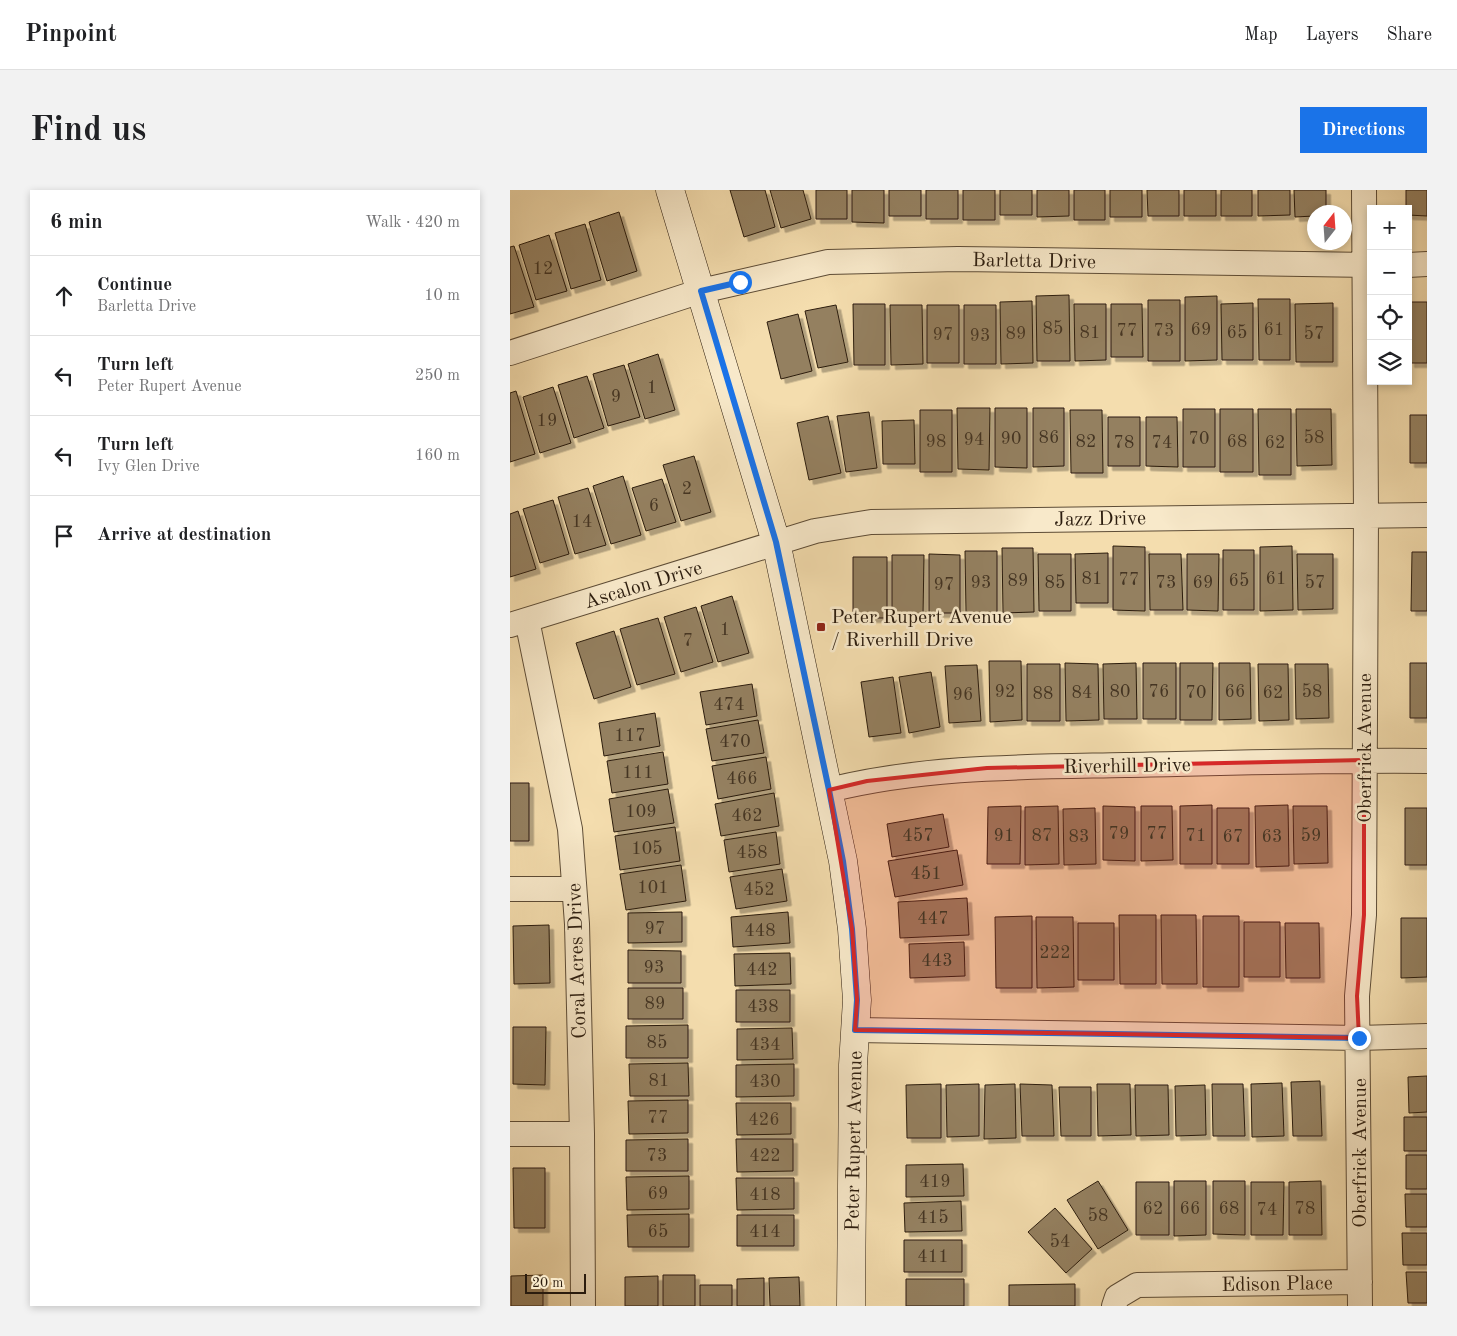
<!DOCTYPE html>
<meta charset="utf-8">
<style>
:root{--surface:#fff;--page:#f2f2f2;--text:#202124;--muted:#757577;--line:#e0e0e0;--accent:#1a73e8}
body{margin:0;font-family:"Old Standard TT",serif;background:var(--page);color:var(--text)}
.controls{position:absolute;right:15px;top:15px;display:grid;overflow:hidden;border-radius:0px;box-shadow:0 2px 8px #0003}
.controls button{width:45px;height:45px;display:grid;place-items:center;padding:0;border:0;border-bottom:1px solid var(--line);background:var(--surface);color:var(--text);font:25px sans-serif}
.compass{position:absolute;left:797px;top:15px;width:45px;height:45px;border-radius:50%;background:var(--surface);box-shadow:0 2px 8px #0003;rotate:17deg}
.scale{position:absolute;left:15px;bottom:12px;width:61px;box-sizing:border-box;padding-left:5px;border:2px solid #2b1c0e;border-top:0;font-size:14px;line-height:18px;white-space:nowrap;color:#2b1c0e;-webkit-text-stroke:4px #f8e9ca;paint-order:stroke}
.stop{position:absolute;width:15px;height:15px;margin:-11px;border:4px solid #1a73e8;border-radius:50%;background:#fff}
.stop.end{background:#1a73e8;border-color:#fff;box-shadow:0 1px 5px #0008}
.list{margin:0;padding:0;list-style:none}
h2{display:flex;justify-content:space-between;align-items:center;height:65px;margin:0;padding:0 20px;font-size:21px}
h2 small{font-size:16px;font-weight:400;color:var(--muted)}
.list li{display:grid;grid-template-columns:32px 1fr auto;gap:15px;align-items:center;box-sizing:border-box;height:80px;padding:0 20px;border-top:1px solid var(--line)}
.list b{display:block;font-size:19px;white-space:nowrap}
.list p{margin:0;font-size:16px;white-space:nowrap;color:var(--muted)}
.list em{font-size:16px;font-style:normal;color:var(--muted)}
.icon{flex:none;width:28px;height:28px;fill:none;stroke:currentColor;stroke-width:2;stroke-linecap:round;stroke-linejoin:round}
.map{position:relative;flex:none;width:917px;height:1116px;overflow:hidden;border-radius:0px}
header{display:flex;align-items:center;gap:30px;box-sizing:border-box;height:70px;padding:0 25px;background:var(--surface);border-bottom:1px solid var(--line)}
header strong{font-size:24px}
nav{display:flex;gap:28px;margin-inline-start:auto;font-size:18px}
.intro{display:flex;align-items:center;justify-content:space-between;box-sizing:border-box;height:120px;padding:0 30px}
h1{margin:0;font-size:35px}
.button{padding:12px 22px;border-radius:0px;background:var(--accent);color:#fff;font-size:18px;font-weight:700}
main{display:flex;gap:30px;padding:0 30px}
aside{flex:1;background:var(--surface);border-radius:0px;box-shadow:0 2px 8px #0003}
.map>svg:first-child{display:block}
.building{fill:#948061;stroke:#2b1c0e;filter:url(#shadow)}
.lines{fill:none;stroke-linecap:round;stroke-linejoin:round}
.street-casing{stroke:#5d4c36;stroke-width:26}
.secondary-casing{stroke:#2b1c0e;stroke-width:29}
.street{stroke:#f8e9ca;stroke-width:24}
.secondary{stroke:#f8e9ca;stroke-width:28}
.route{stroke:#1a73e8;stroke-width:6}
.marked{fill:#d62828;fill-opacity:0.2;stroke:#d62828;stroke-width:4;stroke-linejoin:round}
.poi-dot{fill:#8f2418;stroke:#f8e9ca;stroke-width:2}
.labels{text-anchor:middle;stroke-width:5;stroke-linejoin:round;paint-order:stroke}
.number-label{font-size:18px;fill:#453523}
.street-label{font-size:20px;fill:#2b1c0e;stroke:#f8e9ca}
.poi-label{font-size:20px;fill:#2b1c0e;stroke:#f8e9ca;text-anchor:start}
</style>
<header>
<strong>Pinpoint</strong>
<nav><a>Map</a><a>Layers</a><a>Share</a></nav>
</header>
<div class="intro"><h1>Find us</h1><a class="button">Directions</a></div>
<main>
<aside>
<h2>6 min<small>Walk · 420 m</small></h2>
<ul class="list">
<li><svg class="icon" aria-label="ahead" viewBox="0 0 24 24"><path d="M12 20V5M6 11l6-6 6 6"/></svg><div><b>Continue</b><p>Barletta Drive</p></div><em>10 m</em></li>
<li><svg class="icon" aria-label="left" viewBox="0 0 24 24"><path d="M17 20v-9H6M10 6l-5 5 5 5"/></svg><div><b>Turn left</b><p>Peter Rupert Avenue</p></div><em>250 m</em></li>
<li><svg class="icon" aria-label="left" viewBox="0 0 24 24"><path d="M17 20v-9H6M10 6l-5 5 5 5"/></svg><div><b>Turn left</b><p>Ivy Glen Drive</p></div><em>160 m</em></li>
<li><svg class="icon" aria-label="arrive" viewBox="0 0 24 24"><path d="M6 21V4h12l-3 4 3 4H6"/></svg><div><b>Arrive at destination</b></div></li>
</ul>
</aside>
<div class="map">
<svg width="917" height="1116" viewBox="0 0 917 1116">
<defs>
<filter id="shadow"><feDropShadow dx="4.5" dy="4.5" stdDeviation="0" flood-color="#0004"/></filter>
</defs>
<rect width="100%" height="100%" fill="#f4ddae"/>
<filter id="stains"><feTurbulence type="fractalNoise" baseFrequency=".004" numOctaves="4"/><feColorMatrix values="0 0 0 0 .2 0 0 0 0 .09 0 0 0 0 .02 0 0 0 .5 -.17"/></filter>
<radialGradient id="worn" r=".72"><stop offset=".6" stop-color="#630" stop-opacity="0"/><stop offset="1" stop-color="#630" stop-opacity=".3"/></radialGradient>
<!-- building -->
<path class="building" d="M220,0h35l10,37 -31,10z
M260,0h33l8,29 -30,9z
M306,0h31v29h-31z
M342,0h32v33l-32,-1z
M379,0h32v26h-32z
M416,0h32v29h-32z
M453,0h32v30h-32z
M490,0h32v25h-32z
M527,0h32v26l-32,1z
M564,0h31v30h-31z
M600,0h32v27h-32z
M637,0h32v26h-31z
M674,0h32v26h-32z
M711,0h31v26h-31z
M748,0h32v25l-32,1z
M784,0h32v22h-12v4l-19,1z
M896,0h21v26l-19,-1v-6h-2z
M109,22l18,59 -30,10 -18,-59z
M75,34l16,56 -30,9 -16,-56z
M39,45l18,56 -31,9 -17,-55z
M4,56l20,61 -24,7v-67z
M559,105l1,66h-33l-1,-65z
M707,106v64l-32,1v-64z
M748,109h32v61h-31z
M638,110h32v61h-32z
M522,111l1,62 -32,1 -1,-62z
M900,112h17v61h-17z
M743,113v57h-31l-1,-56z
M823,113v59h-37l-1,-58z
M343,114h32v61h-31z
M564,114h32v56l-31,1z
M601,114h31l1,53h-32z
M326,115l12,57 -30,6 -13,-57z
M380,115h32l1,59 -32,1z
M417,115h32v58h-32z
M454,115h32v59h-32z
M288,124l14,57 -31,8 -14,-57z
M148,164l17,56 -30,9 -17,-55z
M114,175l16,52 -32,9 -15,-52z
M77,186l17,52 -30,10 -16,-53z
M43,197l18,56 -31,10 -17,-56z
M6,201l19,63 -25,8v-69z
M447,218h33l-1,62 -31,-1z
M485,218h32v60l-32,-1z
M523,218h31v58l-31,1z
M673,219h32v58h-32z
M710,219h33v63h-33z
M748,219h33v66h-32z
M786,219h35l1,56 -35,1z
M410,220h32v62h-32z
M560,220h32l1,63h-32z
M359,222l8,56 -31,4 -9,-56z
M900,225h17v48h-17z
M318,226l13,57 -32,7 -12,-57z
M598,227h32v49h-32z
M636,227h31l1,50 -32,-1z
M404,230l1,44h-32l-1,-43z
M184,266l17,56 -30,9 -18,-56z
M113,286l18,59 -30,9 -18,-58z
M152,289l14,43 -30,9 -14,-43z
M78,298l18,57 -31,9 -17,-57z
M43,310l16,54 -29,9 -17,-54z
M8,321l18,58 -26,8v-63z
M603,356l32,1v64l-32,-1z
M782,356l1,64 -33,1v-64z
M492,358h31l1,64 -31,1z
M713,360h31v60h-31z
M455,361h32v62h-31z
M902,362h15v59h-16z
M598,363v50h-32l-1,-49z
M419,364l31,1v58h-31z
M528,364h33v57h-32z
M639,364h32l2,56h-33z
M677,364h32l-1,57 -31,-1z
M787,364h36v55l-35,1z
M382,365h32l-1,60 -31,-1z
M343,367h34v61h-34z
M222,406l17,57 -31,9 -17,-56z
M186,417l17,55 -32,10 -17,-55z
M148,428l17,56 -38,11 -17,-56z
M104,441l17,56 -37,12 -18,-56z
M479,471h32l1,59 -32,2z
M555,473l33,1 1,56 -33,1z
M626,473l1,56h-33l-1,-55z
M633,473h33v56h-33z
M670,473h33l-1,57h-32z
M709,473h31l1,56 -32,1z
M900,473h17v55h-17z
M517,474h33v57h-33z
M748,474h30l1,56 -30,1z
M785,474h33l1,54 -33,1z
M467,475l4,56 -32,2 -4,-57z
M421,482l9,55 -31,6 -10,-56z
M383,487l8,56 -32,4 -8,-55z
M242,494l5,32 -51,9 -6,-33z
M145,523l5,33 -56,10 -5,-33z
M248,530l6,33 -52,8 -6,-32z
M153,562l5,32 -56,9 -5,-32z
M256,567l5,32 -53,10 -6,-33z
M0,593h19v58h-19z
M158,599l6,34 -60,9 -5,-33z
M264,603l5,33 -58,10 -6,-32z
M702,615v59h-32v-58z
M778,615l1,61 -33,1 -1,-61z
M511,616l-1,58h-33l1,-57z
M548,616l1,58 -34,1v-58z
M593,616l32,1v54l-32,-1z
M631,616h31l1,54 -32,1z
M783,616h34l1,57 -34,1z
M585,618l1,56 -32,1 -1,-56z
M707,618h32v56h-32z
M895,618h22v57h-22z
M433,624l6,33 -57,10 -5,-33z
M165,637l5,34 -60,9 -5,-34z
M266,642l4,32 -51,8 -5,-32z
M447,660l6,35 -68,12 -7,-36z
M171,675l5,36 -60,9 -6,-36z
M272,679l5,32 -51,8 -6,-32z
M457,708l2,37 -69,3 -2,-36z
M172,722v30l-54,1v-30z
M278,722l2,31 -57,4 -2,-30z
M609,725h37v69h-36z
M651,725h35l1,69h-35z
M522,726v72h-36l-1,-71z
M693,726h36v71h-36z
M526,727h37l1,70 -37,1z
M891,728h26v59l-26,1z
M734,732h36v55h-36z
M568,733h36v57h-36z
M775,733h34l1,55h-34z
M39,735l1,58 -36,1 -1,-58z
M454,752l1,34 -55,2 -1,-34z
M118,760l53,1v32h-53z
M280,763l1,31 -56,2 -1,-32z
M118,798h55v31h-55z
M226,800h54v32h-54z
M178,835v33h-62v-32z
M3,837h33l-1,58 -32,-1z
M282,838l1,31 -56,1v-31z
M178,873l1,33h-59l-1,-32z
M284,874v32l-58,1v-32z
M917,886v36l-18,1 -1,-36z
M810,891l2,55h-29l-2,-54z
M772,893l2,53 -32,1 -1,-53z
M431,894v54h-34l-1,-53z
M469,894v52l-32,1 -1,-52z
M505,894l1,54 -32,1 1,-54z
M510,894l32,1 2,51h-32z
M587,894h33l1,51 -33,1z
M702,894h31l2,52h-32z
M625,895h33l1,50 -33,1z
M695,895l1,50 -30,1 -1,-50z
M549,897h32v49h-30z
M178,910v33l-59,1 -1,-33z
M226,913h55v31l-54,1z
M894,927h23v34h-23z
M178,949v32h-62v-31z
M226,949h57v32l-56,1z
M896,965h21v34h-21z
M453,974l1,32 -58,1v-32z
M3,978h32v60h-31z
M179,986v33l-62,1 -1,-33z
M226,988h58v31l-57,1z
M588,991l30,49 -30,19 -31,-49z
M664,991h32v54l-32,1z
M703,991h32v54l-32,-1z
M811,991l1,54h-33v-53z
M626,992h33v53h-33z
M741,992h33l-1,53h-32z
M895,1004h22v33h-21z
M451,1011l1,30 -57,1 -1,-29z
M545,1018l37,41 -26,24 -38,-41z
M179,1024v33h-61l-1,-32z
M227,1025h57v31h-57z
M892,1043h25v32h-24z
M394,1050h58v32h-58z
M896,1082h21v31h-19z
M33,1085v31h-32v-30z
M153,1085h32v31h-32z
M148,1086v30h-33v-29z
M289,1087l1,29h-30l-1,-28z
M254,1088v28h-27v-27z
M396,1089h58v27h-58z
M565,1094v22h-66v-21z
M190,1095h32v21h-32z"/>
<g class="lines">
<defs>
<path id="street" d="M898,75l19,-1
M0,163l191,-62 127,-29 130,-3 413,6
M17,430l43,209 7,95 5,210 1,172
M0,435l305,-94 56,-9 556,-7
M319,600c96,-24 197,-23 296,-25 101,-2 201,-5 302,-4
M0,699h64
M345,840l504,8 68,-2
M0,944h72
M604,1116l3,-9 20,-12 223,-3
M850,1116l-3,-310 7,-81 2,-400 -2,-325"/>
<path id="secondary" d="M160,0l106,352 67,319 9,68 5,71 -4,65 -2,241"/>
</defs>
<!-- street casing -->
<use href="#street" class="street-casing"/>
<!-- secondary casing -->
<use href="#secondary" class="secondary-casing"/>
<!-- street -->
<use href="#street" class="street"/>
<!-- secondary -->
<use href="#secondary" class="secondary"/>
</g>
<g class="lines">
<!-- route -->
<path class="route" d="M230,92l-39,9 75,251 53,248 14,71 9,68 5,71 -2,30 504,8"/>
</g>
<!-- marked area -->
<path class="marked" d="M854,570v155l-7,81 2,42 -504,-8 2,-30 -5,-71 -23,-139 38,-9 120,-13z"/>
<!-- markers -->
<rect class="poi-dot" x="306" y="432" width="10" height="10" rx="2.5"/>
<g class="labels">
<!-- number labels -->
<g class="number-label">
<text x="33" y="84">12</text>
<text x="543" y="144">85</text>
<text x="691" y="145">69</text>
<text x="764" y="145">61</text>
<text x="617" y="146">77</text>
<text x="654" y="146">73</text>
<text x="580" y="148">81</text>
<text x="727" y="148">65</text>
<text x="506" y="149">89</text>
<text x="804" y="149">57</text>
<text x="433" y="150">97</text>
<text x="470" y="151">93</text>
<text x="142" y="203">1</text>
<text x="106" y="212">9</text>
<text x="37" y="236">19</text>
<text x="539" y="253">86</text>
<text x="804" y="253">58</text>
<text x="501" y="254">90</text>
<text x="689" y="254">70</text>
<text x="464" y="255">94</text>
<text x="426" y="257">98</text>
<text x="576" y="257">82</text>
<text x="727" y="257">68</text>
<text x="614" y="258">78</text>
<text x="652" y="258">74</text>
<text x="765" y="258">62</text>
<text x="177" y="304">2</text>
<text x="144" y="321">6</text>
<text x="72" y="337">14</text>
<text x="582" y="394">81</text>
<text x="766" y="394">61</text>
<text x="619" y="395">77</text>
<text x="508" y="396">89</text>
<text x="729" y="396">65</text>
<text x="471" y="398">93</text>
<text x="545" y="398">85</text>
<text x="656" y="398">73</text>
<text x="693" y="398">69</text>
<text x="805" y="398">57</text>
<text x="434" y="400">97</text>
<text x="215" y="445">1</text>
<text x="178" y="456">7</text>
<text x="495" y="507">92</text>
<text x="610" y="507">80</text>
<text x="649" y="507">76</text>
<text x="725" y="507">66</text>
<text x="802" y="507">58</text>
<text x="572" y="508">84</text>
<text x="686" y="508">70</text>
<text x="763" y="508">62</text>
<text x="533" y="509">88</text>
<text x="453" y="510">96</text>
<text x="219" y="520">474</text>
<text x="120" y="551">117</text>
<text x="225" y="557">470</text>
<text x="128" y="588">111</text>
<text x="232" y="594">466</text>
<text x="131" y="627">109</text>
<text x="237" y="631">462</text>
<text x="609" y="649">79</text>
<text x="647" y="649">77</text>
<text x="408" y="651">457</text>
<text x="494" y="651">91</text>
<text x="532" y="651">87</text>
<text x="686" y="651">71</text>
<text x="801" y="651">59</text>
<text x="569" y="652">83</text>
<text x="723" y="652">67</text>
<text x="762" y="652">63</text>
<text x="137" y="664">105</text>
<text x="242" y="668">458</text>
<text x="416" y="689">451</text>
<text x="143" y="703">101</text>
<text x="249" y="705">452</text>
<text x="423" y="734">447</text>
<text x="145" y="744">97</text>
<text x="250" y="746">448</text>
<text x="545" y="768">222</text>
<text x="427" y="776">443</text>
<text x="144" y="783">93</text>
<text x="252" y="785">442</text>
<text x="145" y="819">89</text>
<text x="253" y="822">438</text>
<text x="147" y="858">85</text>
<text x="255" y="860">434</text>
<text x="149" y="896">81</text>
<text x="255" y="897">430</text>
<text x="148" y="933">77</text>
<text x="254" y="935">426</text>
<text x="147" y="971">73</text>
<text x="255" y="971">422</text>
<text x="425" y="997">419</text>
<text x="148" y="1009">69</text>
<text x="255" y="1010">418</text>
<text x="643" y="1024">62</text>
<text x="680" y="1024">66</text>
<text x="719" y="1024">68</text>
<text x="795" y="1024">78</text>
<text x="757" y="1025">74</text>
<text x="588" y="1031">58</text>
<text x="423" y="1033">415</text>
<text x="148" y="1047">65</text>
<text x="255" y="1047">414</text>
<text x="550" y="1057">54</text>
<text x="423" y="1072">411</text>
</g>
<!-- street labels -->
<g class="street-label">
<text transform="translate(524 70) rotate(1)" y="7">Barletta Drive</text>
<text transform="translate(590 328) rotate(-1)" y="7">Jazz Drive</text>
<text transform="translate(133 394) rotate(-17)" y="7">Ascalon Drive</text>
<text transform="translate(854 558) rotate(-90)" y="7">Oberfrick Avenue</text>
<text transform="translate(617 575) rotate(-1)" y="7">Riverhill Drive</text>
<text transform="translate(66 771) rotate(-92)" y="7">Coral Acres Drive</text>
<text transform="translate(343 951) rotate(-89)" y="7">Peter Rupert Avenue</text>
<text transform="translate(849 963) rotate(-90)" y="7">Oberfrick Avenue</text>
<text transform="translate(767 1093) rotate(-1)" y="7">Edison Place</text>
</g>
<!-- poi labels -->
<g class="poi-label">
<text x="321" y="433">Peter Rupert Avenue<tspan x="321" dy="23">/ Riverhill Drive</tspan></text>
</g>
</g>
<rect width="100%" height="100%" filter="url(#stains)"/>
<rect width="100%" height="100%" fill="url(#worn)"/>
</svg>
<div class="controls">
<button>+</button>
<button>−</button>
<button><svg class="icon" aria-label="locate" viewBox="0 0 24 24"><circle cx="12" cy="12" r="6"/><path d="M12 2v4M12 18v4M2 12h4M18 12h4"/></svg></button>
<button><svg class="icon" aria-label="layers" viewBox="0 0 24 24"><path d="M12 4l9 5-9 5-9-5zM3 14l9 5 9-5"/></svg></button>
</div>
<svg class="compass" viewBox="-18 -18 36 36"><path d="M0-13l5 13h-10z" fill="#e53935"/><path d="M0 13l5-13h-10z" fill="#757577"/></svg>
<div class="scale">20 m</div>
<div class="stop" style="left:230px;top:92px"></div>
<div class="stop end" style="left:849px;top:848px"></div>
</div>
</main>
